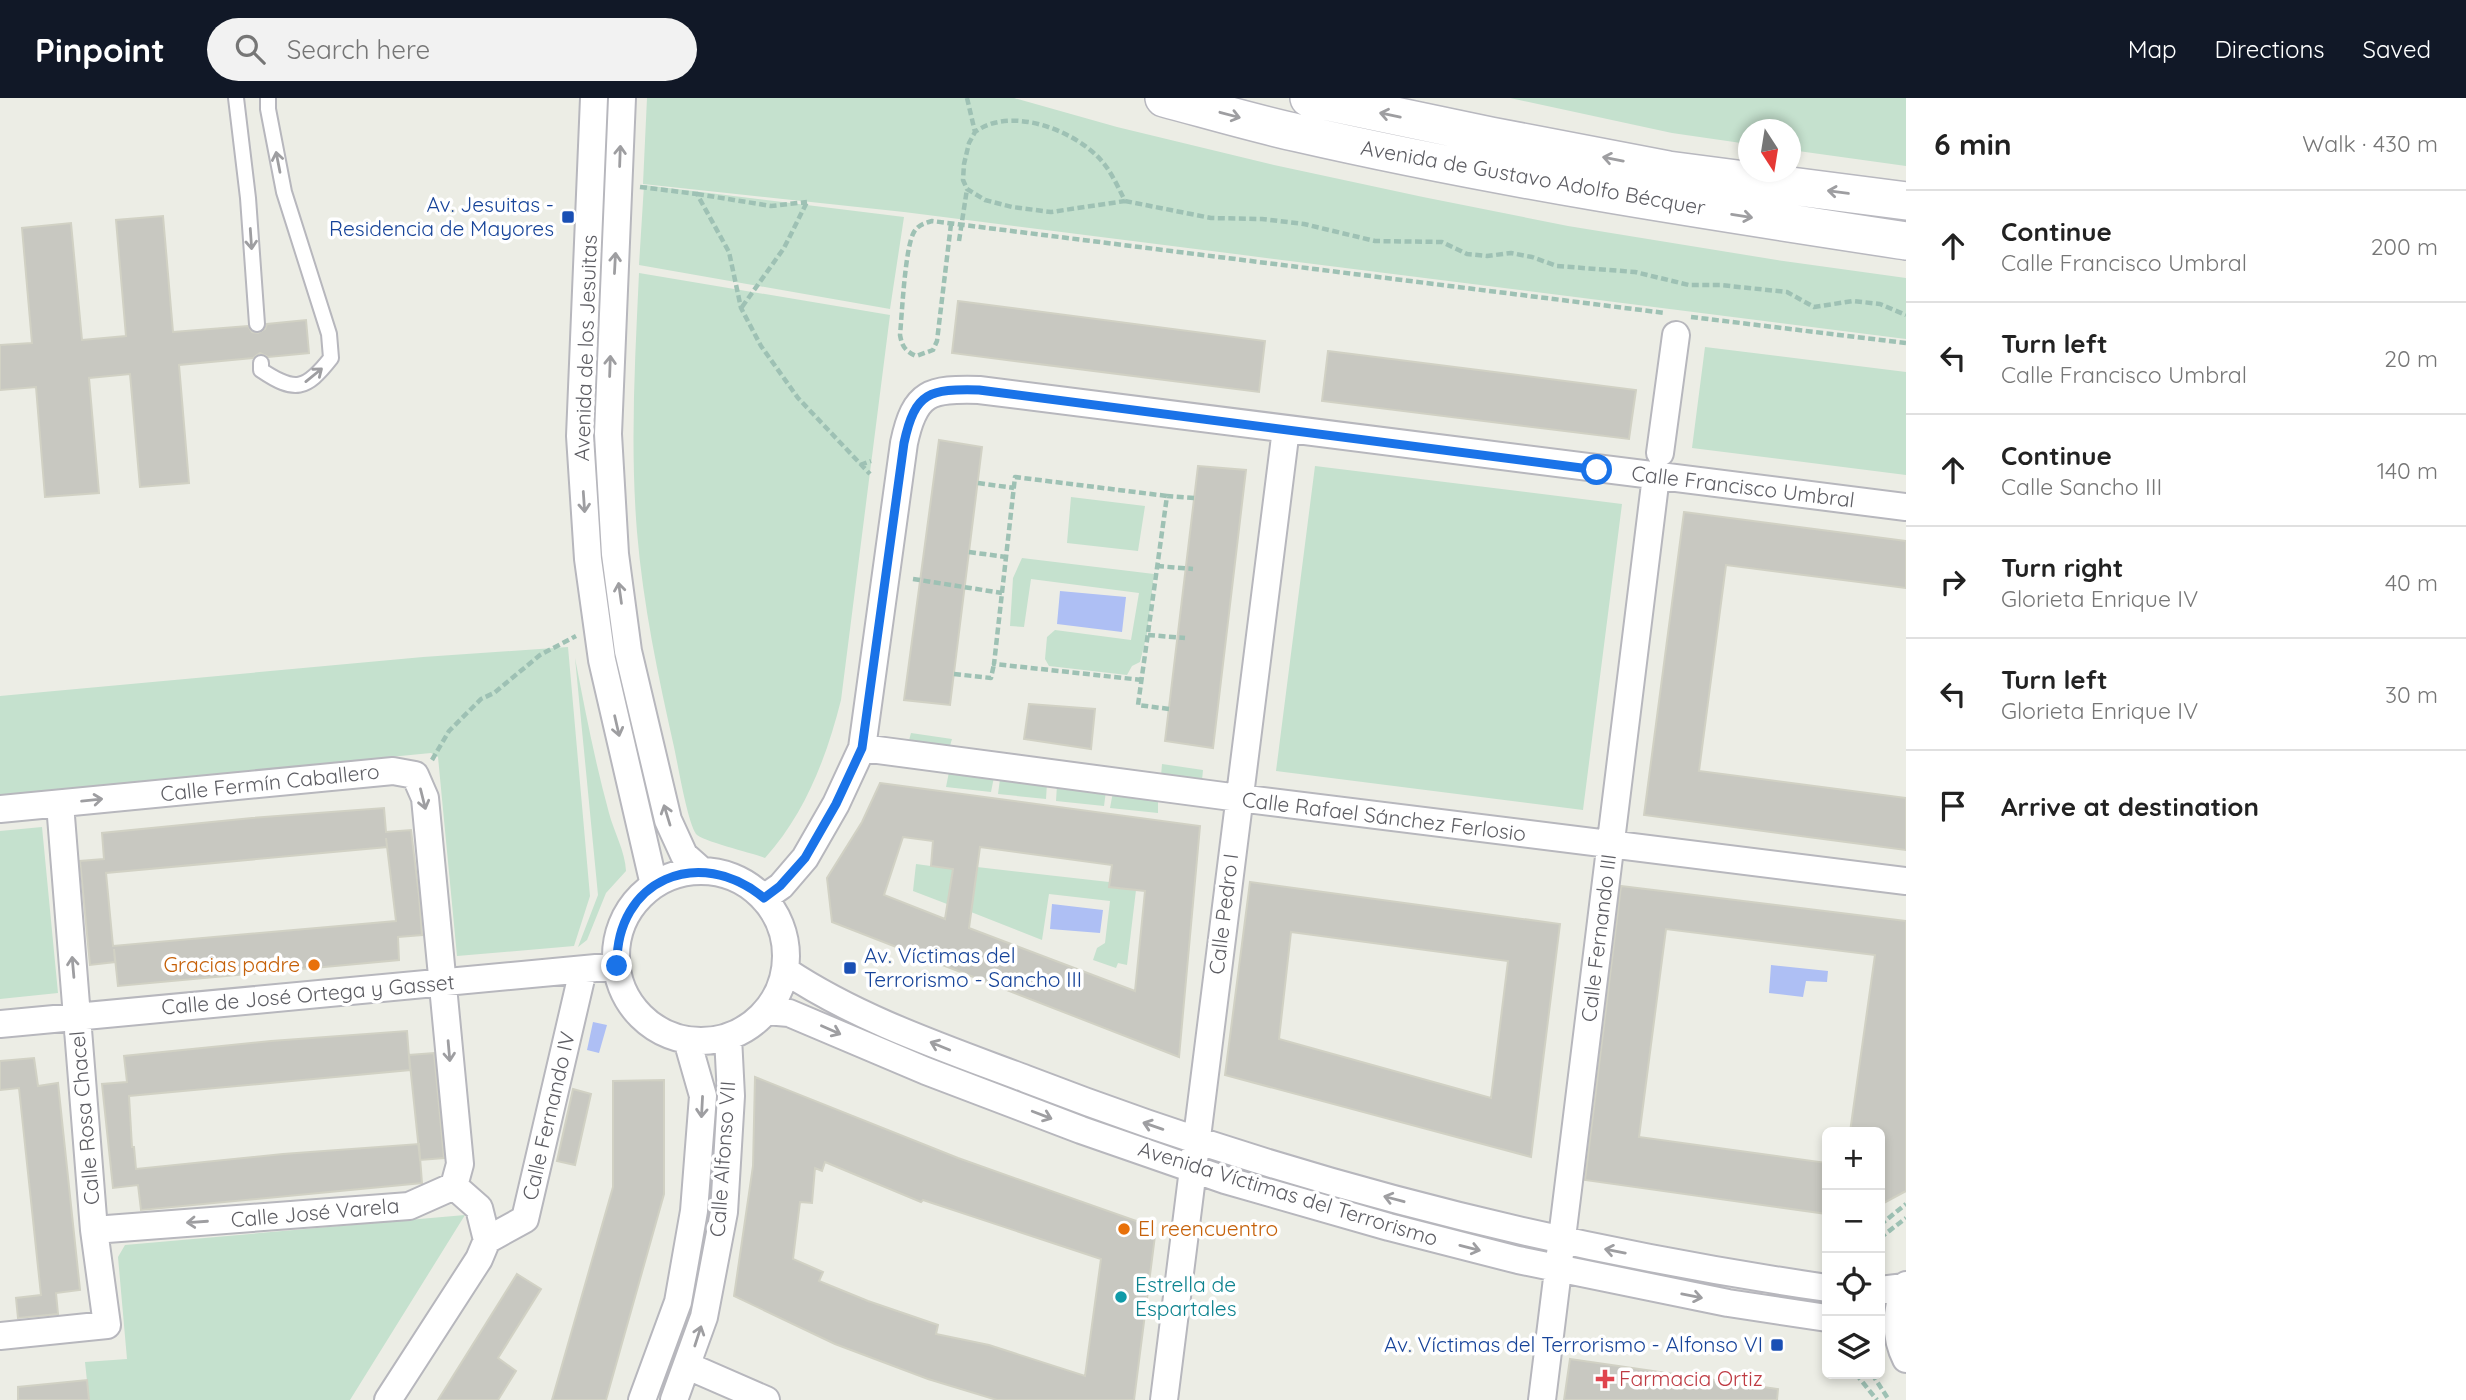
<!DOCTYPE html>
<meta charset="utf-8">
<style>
:root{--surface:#fff;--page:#f2f2f2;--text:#222;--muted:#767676;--line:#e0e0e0;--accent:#111827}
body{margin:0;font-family:Quicksand,sans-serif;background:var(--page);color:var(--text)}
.controls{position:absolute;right:21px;bottom:21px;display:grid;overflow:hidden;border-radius:10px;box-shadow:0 4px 10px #0003}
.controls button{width:63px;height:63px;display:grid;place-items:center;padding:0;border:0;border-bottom:2px solid var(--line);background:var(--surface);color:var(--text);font:35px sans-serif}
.compass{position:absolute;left:1738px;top:21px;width:63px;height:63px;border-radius:50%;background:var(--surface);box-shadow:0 4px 10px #0003;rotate:168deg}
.stop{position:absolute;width:21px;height:21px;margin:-16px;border:5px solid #1a73e8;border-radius:50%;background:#fff}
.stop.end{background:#1a73e8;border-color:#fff;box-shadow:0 2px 7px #0008}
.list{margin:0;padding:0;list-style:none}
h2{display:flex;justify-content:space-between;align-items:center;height:91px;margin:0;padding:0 28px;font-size:30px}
h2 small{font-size:23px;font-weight:400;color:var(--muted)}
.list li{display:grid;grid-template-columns:46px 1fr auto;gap:21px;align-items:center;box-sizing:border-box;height:112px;padding:0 28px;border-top:2px solid var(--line)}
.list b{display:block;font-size:26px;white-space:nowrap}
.list p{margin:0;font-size:23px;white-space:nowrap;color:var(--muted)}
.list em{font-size:23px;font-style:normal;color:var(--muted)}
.icon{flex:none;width:38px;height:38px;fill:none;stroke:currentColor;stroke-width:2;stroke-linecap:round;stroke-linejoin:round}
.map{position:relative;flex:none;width:1906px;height:1302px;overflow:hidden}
header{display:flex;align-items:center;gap:42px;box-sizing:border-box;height:98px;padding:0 35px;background:var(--accent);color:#fff}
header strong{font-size:33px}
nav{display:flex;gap:38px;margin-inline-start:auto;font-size:24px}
.search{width:490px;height:63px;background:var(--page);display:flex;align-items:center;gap:18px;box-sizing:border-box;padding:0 24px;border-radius:38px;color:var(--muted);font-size:26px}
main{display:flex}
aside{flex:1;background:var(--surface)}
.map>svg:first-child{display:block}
.green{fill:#c5e1ce}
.water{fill:#aebff4}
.building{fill:#c8c8c1;stroke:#d1d1c4;stroke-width:2;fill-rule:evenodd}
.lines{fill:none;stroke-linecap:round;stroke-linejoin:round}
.lane-casing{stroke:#b7b7bd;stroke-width:18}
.street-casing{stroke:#b7b7bd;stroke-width:30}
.secondary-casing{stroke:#b8b8bf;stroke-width:40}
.path{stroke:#9ec1b4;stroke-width:4.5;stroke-dasharray:7 3.5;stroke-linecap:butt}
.lane{stroke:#fff;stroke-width:14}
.street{stroke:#fff;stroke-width:26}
.secondary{stroke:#fff;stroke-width:37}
.oneway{stroke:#9e9ea1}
.route{stroke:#1a73e8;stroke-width:9}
.transit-dot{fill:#1a4fb4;stroke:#fff;stroke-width:2.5}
.food-dot{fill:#e8710a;stroke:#fff;stroke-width:2.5}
.culture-dot{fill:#0f9aa8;stroke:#fff;stroke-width:2.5}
.health-dot{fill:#e0444e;stroke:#fff;stroke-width:2.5}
.labels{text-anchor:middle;stroke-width:7;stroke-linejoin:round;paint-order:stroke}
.street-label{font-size:21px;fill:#5d5d63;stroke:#fff}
.transit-label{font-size:21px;fill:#164399;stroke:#fff;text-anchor:end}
.food-label{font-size:21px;fill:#c56008;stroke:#fff;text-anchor:end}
.culture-label{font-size:21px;fill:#0d838f;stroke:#fff;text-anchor:start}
.health-label{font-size:21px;fill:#be3a42;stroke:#fff;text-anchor:start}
</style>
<header>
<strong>Pinpoint</strong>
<div class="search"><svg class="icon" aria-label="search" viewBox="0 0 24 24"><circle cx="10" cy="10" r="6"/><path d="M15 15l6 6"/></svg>Search here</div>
<nav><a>Map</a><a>Directions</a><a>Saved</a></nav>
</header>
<main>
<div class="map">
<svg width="1906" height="1302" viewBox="0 0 1906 1302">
<rect width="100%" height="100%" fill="#ecede5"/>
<!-- green -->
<path class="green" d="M647,0h367l103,29 157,38 149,32 145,29 209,34 129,18v61l-1002,-127 -261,-28z
M1510,0h396v68l-115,-16 -1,-20h-42v14l-76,-11z
M644,87l260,32 -14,92 -251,-44z
M639,175l251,42 -49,385c-14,56 -36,114 -76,158 -12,-5 -64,-17 -69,-24 -9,-14 -18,-69 -22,-87 -16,-71 -31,-143 -37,-215 -7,-86 -2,-173 2,-259z
M1705,249l201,25v103l-214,-27z
M1315,368l307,38 -39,306 -307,-39z
M1071,399l74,9 -7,45 -71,-8z
M1022,460l132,16 -7,60 -7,28 -8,4 -5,9 -78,-9 -4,-7 2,-22 8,-7 76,10 8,-47 -108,-14 -7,48 -14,-1 3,-48z
M568,549l22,249 -16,50 -117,10 -19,-199 -7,-4 -431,42v-99l423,-39z
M575,560c10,52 20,104 34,155 5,19 16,38 17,58l-20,22 -19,47 -9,7 20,-52z
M911,635l41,6 -3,10 -41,-5z
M1162,666l41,6 -1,10 -41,-4z
M949,674l45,5 -3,15 -45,-5z
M1000,681l47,4 -1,16 -48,-5z
M1057,687l49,6 -2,15 -48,-5z
M1113,694l45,6v15l-48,-5z
M42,729l16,166 -58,6v-168z
M916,766l37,5 -6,35 -34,-13z
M977,769l132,15v5l27,3 -9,75 -9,-2 -2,5 -23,-8 4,-12 8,-5 5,-42 -61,-7 -7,46 -71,-28z
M465,1117l-115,185h-261l-4,-38 42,-3 -9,-102 7,-12z"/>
<!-- water -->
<path class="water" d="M1060,493l66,6 -4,35 -65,-8z
M1052,806l51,6 -3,23 -50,-4z
M1771,867l57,6 -1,11 -21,-1 -3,16 -34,-4z
M593,924l14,3 -8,28 -12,-3z"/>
<!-- building -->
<path class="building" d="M163,118l10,116 75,-6 4,6 6,1 7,-4 2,-5 39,-4 3,33 -41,4 -8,-4 -7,5 -74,7 10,118 -49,4 -10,-113 -41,4 10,115 -54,4 -9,-110 -36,3v-45l32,-2 -10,-115 49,-5 11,117 44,-4 -10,-116z
M958,203l307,40 -6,51 -307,-39z
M1328,253l308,39 -7,49 -307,-38z
M939,342l43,7 -32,258 -46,-5z
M1198,368l48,4 -33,278 -48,-7z
M1684,414l222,29v47l-180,-23 -27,206 207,27v52l-262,-35z
M1029,606l66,5 -4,40 -67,-10z
M880,685l320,43 -21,231 -347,-135 -5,-44 35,-56zM903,739l30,4 -2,25 22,3 -8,50 -61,-24zM980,749l132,18 -3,22 36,4 -10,100 -166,-63z
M384,710l2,24 25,-2 8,66 3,39 -24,2 1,23 -281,26 -4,-37 1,13 -25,3 -10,-104 24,-2 -2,-26 150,-15zM386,740l10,83 -283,25 -7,-73 281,-26z
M1250,784l310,42 -29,233 -306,-82zM1291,834l217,29 -17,137 -212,-59z
M1621,788l285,35v270l-26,14v-73h-30l25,-177 -209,-26 -27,208 188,26v51l-242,-34z
M407,933l3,39 -281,26 3,51h2l2,22 147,-15 136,-10 3,39 -281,27 -3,-25 -25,3 -11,-104 25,-2 -3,-26 147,-15z
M434,955l10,105 -24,2 -11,-105z
M34,960l4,28 20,-3 22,207 -24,3 2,21 -40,4 -2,-20 25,-3 -22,-207 -19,2v-29z
M755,979l203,81 198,70 -22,172h-137l-69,-21 -93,-35 -101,-48 19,-130zM825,1064l96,40 2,-2 178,59 -16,117 -96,-31 -53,-11 2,-9 -70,-24 -49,-20 4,-9 -30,-13 7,-57 12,1 3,-35 7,3z
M664,982v114l-58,206h-54l61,-213v-106z
M573,991l18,5 -16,71 -18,-4z
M517,1176l24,15 -43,69 18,13 -18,29h-60z
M1570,1261l208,30 -1,11h-213z
M87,1282l2,20h-71v-13z"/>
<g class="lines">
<defs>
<path id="lane" d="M236,0l12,100 9,126
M261,265v7c34,23 45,20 70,-12l-2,-24 -45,-142 -16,-83v-11"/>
<path id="street" d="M594,0l-14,338 8,123 14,101 52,225
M622,0l-14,336 7,120 13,97 40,169 16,35 18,16
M1660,355l16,-118
M862,650l377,50 667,83
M0,711l393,-38 22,4 10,23 35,366 -6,22 -45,20 -315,24
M616 858a85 85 0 1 1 170 0a85 85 0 1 1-170 0Z
M764,800l17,-12 24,-28 31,-54 26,-56 42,-305c11,-52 26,-54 75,-53l927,117
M786,873c72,48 158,77 240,108 258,100 527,169 801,209
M766,913l23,2 137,58 155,59 144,50 164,47 129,33 210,43 99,15
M0,926l617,-58
M487,1142l38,-21 58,-249
M1906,1187c-10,24 -12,50 0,74
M1880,1192l25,-3
M0,1238l107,-11 -13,-95 -34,-426
M688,1268l78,34
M388,1302l91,-141 8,-19 -8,-32 -25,-22
M642,1302l36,-98 16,-91 9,-115 -16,-56
M674,1302l30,-83 20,-105 7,-116 -3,-59
M1164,1302l122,-971
M1542,1302l114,-924"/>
<path id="secondary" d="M1164,0c45,12 89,25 134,35 201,46 405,77 608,108
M1309,0l182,38 177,34 238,31"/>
</defs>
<!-- lane casing -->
<use href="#lane" class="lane-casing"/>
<!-- street casing -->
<use href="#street" class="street-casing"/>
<!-- secondary casing -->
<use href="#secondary" class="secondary-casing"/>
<!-- path -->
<path class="path" d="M967,0l8,34 -6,11 -5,21 -1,16 4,9 18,11 27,7 39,5 74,-11c-7,-14 -14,-30 -25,-42 -28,-30 -90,-53 -125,-27
M640,89l57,7 32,58 12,56 20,38 37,52 72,76
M697,96l74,12 36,-4
M1125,103l86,17 51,1 42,5 71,17 67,1 25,12 20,2 24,-3 21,4 25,9 78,6 54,13h31l67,7 27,15 39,-6 27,3 26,11
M951,126l-14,117 -4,9 -17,6c-11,-5 -14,-10 -16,-21 2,-21 5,-88 14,-103 4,-7 11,-9 18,-11l733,92
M959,143l8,-52
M742,209l42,-59 23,-46
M1691,219l215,26
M860,367l11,-4
M978,385l36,5
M969,454l37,5
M1157,468l36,3
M913,481l89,14
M1148,537l37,3
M954,576l37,4 3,-14
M1142,582l-148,-16 21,-187 152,19
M1169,611l-31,-4 29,-209 27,2
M432,662l17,-29 32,-32 13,-6 46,-38 36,-19
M1880,1127l26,-21
M1880,1140l26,-20
M1856,1276l21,26
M1872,1276l17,26"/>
<!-- lane -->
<use href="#lane" class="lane"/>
<!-- street -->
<use href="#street" class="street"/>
<!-- secondary -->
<use href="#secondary" class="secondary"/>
</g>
<!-- one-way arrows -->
<defs><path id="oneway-shaft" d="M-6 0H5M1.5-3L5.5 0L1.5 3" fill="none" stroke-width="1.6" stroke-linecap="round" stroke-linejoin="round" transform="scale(1.75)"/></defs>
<g class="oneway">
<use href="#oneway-shaft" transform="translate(1230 17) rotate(15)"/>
<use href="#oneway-shaft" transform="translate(1390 17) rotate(-168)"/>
<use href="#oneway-shaft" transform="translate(620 58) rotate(-88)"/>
<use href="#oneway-shaft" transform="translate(1613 61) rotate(-169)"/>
<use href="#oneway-shaft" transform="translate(278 64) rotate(-101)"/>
<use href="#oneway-shaft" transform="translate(1838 94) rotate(-172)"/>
<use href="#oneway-shaft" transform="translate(1742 118) rotate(9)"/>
<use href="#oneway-shaft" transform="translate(251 141) rotate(86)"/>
<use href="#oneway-shaft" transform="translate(615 165) rotate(-87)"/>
<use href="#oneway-shaft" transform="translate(610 268) rotate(-88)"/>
<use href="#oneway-shaft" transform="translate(314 277) rotate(-39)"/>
<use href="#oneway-shaft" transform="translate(584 404) rotate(86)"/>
<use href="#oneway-shaft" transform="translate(620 495) rotate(-98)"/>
<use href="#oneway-shaft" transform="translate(617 628) rotate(77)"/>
<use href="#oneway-shaft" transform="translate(423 701) rotate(76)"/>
<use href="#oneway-shaft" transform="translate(92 702) rotate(-6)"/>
<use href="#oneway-shaft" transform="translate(667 717) rotate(-107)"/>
<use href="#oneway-shaft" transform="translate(73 869) rotate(-95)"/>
<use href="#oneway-shaft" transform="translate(831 932) rotate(24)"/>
<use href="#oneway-shaft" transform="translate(940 948) rotate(-158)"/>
<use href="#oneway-shaft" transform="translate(449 953) rotate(85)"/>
<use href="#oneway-shaft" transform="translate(702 1009) rotate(93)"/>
<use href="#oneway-shaft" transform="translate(1042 1017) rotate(21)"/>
<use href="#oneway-shaft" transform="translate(1153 1028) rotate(-161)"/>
<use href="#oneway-shaft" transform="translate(1394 1101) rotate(-165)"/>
<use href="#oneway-shaft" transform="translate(197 1124) rotate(176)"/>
<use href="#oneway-shaft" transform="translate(1470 1150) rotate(14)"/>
<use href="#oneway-shaft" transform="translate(1615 1153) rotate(-169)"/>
<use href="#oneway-shaft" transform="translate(1692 1198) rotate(11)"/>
<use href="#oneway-shaft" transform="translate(698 1238) rotate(-72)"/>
</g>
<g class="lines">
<!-- route -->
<path class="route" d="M617,868c-2,-86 82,-122 147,-68l16,-12 25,-28 31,-54 26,-56 42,-305c11,-52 26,-54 75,-53l618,80"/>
</g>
<!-- markers -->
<g class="transit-dot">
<rect x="561" y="112" width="14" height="14" rx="3.5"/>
<rect x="843" y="863" width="14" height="14" rx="3.5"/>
<rect x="1770" y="1240" width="14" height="14" rx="3.5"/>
</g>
<g class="food-dot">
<circle cx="314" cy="867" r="7"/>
<circle cx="1124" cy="1131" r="7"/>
</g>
<circle class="culture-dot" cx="1121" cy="1199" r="7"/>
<path class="health-dot" d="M1601.5 1270.5h7v7h7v7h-7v7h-7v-7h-7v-7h7z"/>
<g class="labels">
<!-- street labels -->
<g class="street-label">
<text transform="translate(1533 80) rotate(10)" y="7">Avenida de Gustavo Adolfo Bécquer</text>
<text transform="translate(586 250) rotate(-88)" y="7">Avenida de los Jesuitas</text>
<text transform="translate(1743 389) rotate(7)" y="7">Calle Francisco Umbral</text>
<text transform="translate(270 685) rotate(-6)" y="7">Calle Fermín Caballero</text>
<text transform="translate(1384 719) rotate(7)" y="7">Calle Rafael Sánchez Ferlosio</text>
<text transform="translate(1224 816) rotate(-83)" y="7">Calle Pedro I</text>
<text transform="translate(1599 840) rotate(-83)" y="7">Calle Fernando III</text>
<text transform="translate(308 897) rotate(-5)" y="7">Calle de José Ortega y Gasset</text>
<text transform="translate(549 1018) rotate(-77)" y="7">Calle Fernando IV</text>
<text transform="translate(85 1020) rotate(-95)" y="7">Calle Rosa Chacel</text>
<text transform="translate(723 1061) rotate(-86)" y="7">Calle Alfonso VII</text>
<text transform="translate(1288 1096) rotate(17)" y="7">Avenida Víctimas del Terrorismo</text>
<text transform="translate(315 1115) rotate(-5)" y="7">Calle José Varela</text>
</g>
<!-- transit labels -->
<g class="transit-label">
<text x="554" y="114">Av. Jesuitas -<tspan x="554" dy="24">Residencia de Mayores</tspan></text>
<text x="864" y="865" text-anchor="start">Av. Víctimas del<tspan x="864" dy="24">Terrorismo - Sancho III</tspan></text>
<text x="1763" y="1254">Av. Víctimas del Terrorismo - Alfonso VI</text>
</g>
<!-- food labels -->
<g class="food-label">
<text x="300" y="874">Gracias padre</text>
<text x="1138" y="1138" text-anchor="start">El reencuentro</text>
</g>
<!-- culture labels -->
<g class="culture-label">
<text x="1135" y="1194">Estrella de<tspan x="1135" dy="24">Espartales</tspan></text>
</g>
<!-- health labels -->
<g class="health-label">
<text x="1619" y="1288">Farmacia Ortiz</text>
</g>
</g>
</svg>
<div class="controls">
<button>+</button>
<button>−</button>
<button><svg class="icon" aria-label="locate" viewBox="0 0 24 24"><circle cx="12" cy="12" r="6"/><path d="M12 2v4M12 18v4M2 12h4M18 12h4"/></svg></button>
<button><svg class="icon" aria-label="layers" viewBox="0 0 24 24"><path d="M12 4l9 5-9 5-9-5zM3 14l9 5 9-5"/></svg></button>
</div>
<svg class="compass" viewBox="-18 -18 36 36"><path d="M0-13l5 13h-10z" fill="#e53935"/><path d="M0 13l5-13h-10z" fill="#767676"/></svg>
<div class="stop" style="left:1597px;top:372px"></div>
<div class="stop end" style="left:617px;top:868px"></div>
</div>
<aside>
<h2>6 min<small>Walk · 430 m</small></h2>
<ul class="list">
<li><svg class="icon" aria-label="ahead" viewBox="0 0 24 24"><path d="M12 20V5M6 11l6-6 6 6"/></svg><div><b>Continue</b><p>Calle Francisco Umbral</p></div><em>200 m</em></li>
<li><svg class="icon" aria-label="left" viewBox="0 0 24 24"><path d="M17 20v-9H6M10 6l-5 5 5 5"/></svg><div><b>Turn left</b><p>Calle Francisco Umbral</p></div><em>20 m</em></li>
<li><svg class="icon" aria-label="ahead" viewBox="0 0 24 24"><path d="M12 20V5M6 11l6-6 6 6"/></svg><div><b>Continue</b><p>Calle Sancho III</p></div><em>140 m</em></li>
<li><svg class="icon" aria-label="right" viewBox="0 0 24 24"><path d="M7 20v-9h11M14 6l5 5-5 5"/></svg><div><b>Turn right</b><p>Glorieta Enrique IV</p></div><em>40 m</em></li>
<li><svg class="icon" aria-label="left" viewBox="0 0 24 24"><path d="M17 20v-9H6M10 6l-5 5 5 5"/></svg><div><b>Turn left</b><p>Glorieta Enrique IV</p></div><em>30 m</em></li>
<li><svg class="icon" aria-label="arrive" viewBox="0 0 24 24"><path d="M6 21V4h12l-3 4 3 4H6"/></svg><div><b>Arrive at destination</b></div></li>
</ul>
</aside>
</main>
